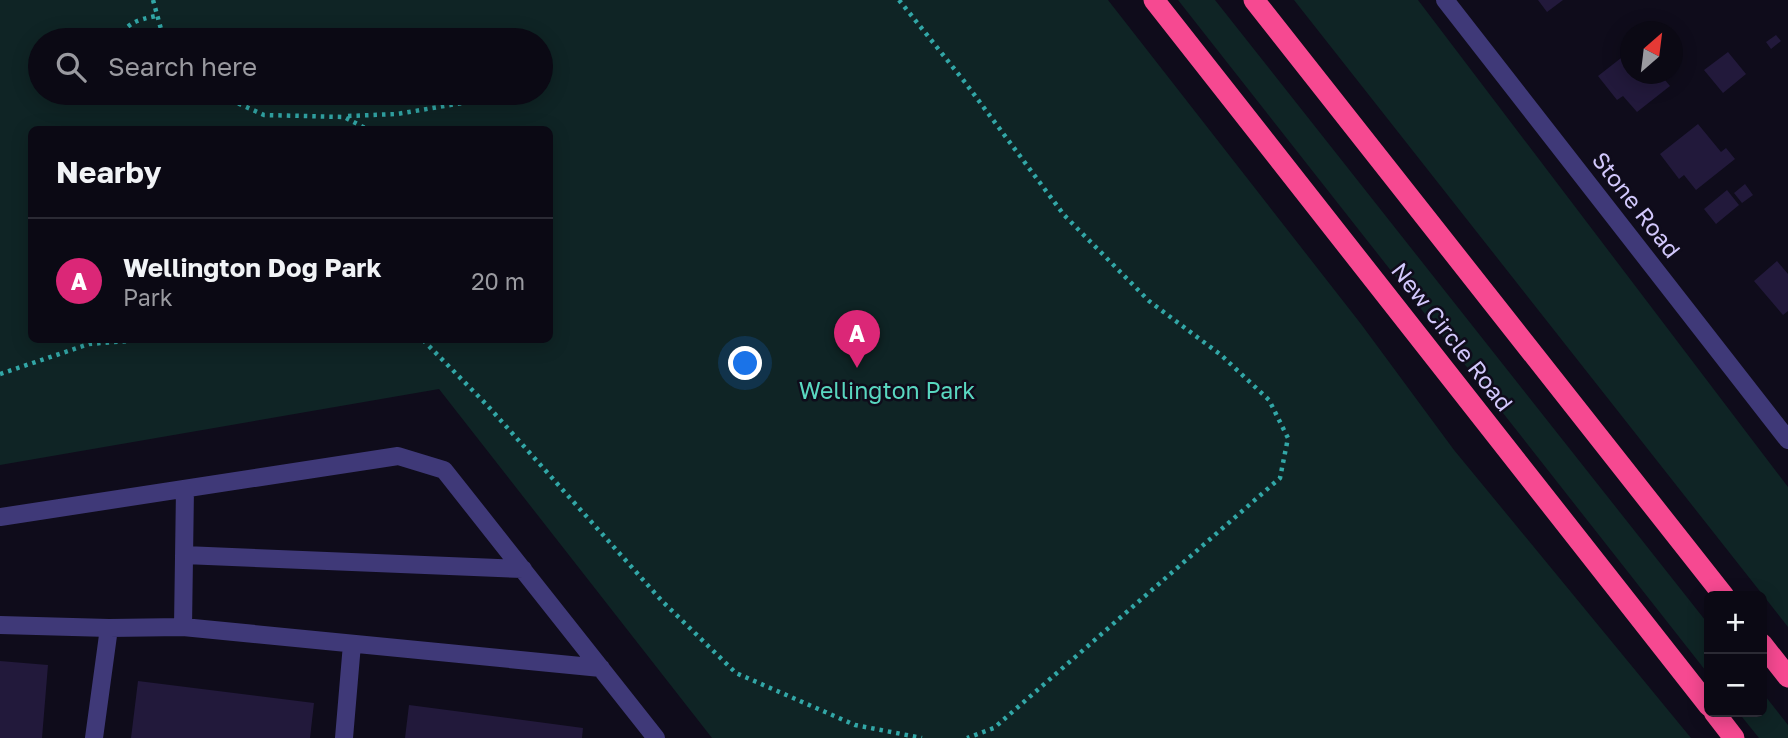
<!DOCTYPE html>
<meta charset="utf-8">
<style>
:root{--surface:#0b0914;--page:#191722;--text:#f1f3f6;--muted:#9a9aa0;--line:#2b2a34;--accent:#db2777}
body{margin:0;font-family:"Golos Text",sans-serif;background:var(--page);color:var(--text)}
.controls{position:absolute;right:21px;bottom:21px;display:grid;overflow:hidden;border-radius:10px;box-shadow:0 4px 18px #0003}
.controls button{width:63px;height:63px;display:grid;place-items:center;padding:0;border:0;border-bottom:2px solid var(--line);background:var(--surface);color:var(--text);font:35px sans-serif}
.compass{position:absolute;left:1620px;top:21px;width:63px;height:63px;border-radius:50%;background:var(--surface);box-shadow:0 4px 18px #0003;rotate:28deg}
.you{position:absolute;left:746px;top:364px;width:24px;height:24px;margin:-18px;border:5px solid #fff;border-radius:50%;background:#1a73e8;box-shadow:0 0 0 10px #1a73e833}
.badge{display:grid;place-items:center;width:46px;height:46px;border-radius:50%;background:var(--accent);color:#fff;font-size:23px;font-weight:700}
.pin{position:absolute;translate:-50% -58px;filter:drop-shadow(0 2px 4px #0008)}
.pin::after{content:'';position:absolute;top:37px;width:24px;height:21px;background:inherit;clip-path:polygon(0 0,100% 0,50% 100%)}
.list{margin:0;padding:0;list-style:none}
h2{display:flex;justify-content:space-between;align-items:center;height:91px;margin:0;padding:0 28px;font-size:30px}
h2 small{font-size:23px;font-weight:400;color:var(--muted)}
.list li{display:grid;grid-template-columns:46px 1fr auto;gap:21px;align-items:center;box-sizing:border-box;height:126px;padding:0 28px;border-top:2px solid var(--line)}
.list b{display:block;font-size:26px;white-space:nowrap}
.list p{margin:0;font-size:23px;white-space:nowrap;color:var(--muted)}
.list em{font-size:23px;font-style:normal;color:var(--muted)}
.icon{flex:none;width:38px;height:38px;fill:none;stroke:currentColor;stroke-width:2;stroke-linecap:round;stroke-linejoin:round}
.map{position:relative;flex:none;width:1788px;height:738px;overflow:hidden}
.search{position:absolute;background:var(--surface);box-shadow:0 4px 18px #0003;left:28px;top:28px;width:525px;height:77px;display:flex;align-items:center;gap:18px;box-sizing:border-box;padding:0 24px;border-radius:38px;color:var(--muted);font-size:26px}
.panel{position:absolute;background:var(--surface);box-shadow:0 4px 18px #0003;left:28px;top:126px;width:525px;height:217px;border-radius:10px}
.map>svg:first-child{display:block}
.green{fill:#0f2425;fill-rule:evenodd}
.building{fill:#22193b}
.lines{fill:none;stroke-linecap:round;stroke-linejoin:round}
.path{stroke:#32a7a7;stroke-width:4.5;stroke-dasharray:3.5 5;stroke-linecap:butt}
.minor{stroke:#3f3978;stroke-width:18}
.highway{stroke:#f64991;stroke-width:21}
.labels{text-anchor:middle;stroke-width:5;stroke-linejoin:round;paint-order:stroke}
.street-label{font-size:23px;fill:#d2c8fc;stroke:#0f0c1b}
.park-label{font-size:23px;fill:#59d7c0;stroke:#0f0c1b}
</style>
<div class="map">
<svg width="1788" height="738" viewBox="0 0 1788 738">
<rect width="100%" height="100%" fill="#0f0c1b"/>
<!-- green -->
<path class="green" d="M0,0h1108l253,324 93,126 237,288h-979l-273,-349 -439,76zM541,40v53h-501v-53zM32,130h518v210h-518z
M1178,0h37l494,625v50z
M1294,0h124l370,487v140z
M1762,692l26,33v13h-29l-21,-26h24z"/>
<!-- building -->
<path class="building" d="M1538,0h25l-16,12z
M1776,35l5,6 -10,8 -5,-7z
M1630,51v23h30l10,12 -33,26 -14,-16 -6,4 -19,-24z
M1728,52l18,22 -23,19 -19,-23z
M1698,124l23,28 5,-4 9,11 -39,31 -12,-15 -5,4 -19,-25z
M1745,184l8,11 -11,8 -8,-10z
M1727,190l12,15 -23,19 -12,-15z
M1777,261l11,13v37l-5,4 -29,-34z
M0,661l48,4 -6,73h-42z
M138,681l176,22 -4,35h-179z
M409,705l174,23 -1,10h-177z"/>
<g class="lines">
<!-- path -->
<path class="path" d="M153,0l11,40
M899,0l65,81 100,134 85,86 72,54 48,45 19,38 -8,40 -286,250 -27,10
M118,40c8,-17 19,-20 38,-24
M215,93l49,22 80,2 25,13
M348,116l49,-2 89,-15
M423,340l64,65 175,196 74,72 119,52 67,13
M0,374l89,-30 53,-4"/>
<!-- minor -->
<path class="minor" d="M1445,0l343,440
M0,517l398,-61 46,14 212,268
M184,555l339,14
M0,625l109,3
M183,627l418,41
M94,738l15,-110 74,-1 2,-138
M344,738l8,-94"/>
<!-- highway -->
<path class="highway" d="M1154,0l555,706
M1254,0l470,596
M1762,644l26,33
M1714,712l20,26"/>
</g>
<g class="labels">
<!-- street labels -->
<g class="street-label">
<text transform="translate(1636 205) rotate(52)" y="8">Stone Road</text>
<text transform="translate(1452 337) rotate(52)" y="8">New Circle Road</text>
</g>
<!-- park labels -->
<g class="park-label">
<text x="887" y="399">Wellington Park</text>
</g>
</g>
</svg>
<div class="controls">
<button>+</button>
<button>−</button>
</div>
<svg class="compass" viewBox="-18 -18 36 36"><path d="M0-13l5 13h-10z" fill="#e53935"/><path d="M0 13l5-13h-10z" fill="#9a9aa0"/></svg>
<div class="you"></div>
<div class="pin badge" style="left:857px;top:368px">A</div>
<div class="search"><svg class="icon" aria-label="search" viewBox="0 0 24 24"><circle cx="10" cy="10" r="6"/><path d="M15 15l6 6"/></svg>Search here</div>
<section class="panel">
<h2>Nearby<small></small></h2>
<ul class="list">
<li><span class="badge">A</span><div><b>Wellington Dog Park</b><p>Park</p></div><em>20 m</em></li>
</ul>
</section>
</div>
